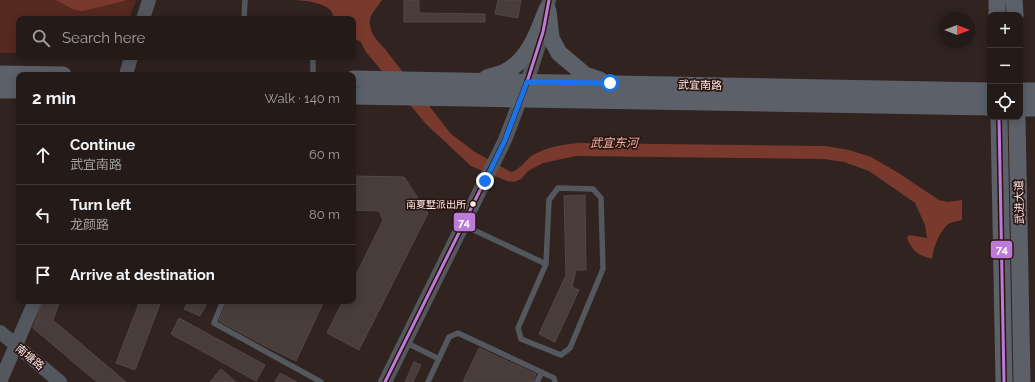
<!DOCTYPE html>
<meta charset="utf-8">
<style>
:root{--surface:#241a18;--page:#302725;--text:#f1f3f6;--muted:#a3a1a2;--line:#413837}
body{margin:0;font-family:Raleway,"Noto Sans SC",sans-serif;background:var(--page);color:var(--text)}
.controls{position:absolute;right:12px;top:12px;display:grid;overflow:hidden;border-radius:8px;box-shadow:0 2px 10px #0003}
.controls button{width:36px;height:36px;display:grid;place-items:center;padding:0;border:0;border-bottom:1px solid var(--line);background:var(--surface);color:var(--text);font:20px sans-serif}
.compass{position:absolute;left:939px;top:12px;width:36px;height:36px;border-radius:50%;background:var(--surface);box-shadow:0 2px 10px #0003;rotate:90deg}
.stop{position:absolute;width:12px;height:12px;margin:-9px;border:3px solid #1a73e8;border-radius:50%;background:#fff}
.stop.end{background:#1a73e8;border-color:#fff;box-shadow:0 1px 4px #0008}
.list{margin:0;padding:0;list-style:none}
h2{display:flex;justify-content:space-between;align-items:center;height:52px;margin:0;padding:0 16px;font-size:17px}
h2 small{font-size:13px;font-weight:400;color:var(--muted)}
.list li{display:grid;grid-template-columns:26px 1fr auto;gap:12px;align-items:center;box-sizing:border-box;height:60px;padding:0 16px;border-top:1px solid var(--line)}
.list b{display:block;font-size:15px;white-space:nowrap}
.list p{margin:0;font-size:13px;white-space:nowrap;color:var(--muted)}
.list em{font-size:13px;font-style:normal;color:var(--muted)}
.icon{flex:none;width:22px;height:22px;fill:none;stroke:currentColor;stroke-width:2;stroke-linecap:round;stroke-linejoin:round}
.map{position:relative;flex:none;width:1035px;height:382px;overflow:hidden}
.search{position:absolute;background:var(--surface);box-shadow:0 2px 10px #0003;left:16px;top:16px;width:340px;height:44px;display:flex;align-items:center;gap:10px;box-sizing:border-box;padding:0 14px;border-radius:8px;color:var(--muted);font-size:15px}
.panel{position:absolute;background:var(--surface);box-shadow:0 2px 10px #0003;left:16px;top:72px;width:340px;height:232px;border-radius:8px}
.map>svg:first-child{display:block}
.green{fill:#562921}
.water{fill:#7a392d}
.building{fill:#483d3b;stroke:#534845}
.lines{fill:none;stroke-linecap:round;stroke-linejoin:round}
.service{stroke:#53585e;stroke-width:5.5}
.tertiary{stroke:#53585e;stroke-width:14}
.primary{stroke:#5c6068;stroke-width:17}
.bus-1-casing{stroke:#2b1511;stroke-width:6}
.bus-1{stroke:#bd7bd9;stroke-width:3}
.route{stroke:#1a73e8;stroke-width:5}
.bus-dot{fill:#fcebe8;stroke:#2b1511;stroke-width:1.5}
.labels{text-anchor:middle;stroke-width:3.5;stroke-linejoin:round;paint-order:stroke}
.bus-label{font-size:10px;fill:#fcebe8;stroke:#2b1511;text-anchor:end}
.street-label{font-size:11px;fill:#fcebe8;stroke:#2b1511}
.water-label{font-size:12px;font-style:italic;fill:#f1b1a4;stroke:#2b1511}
.line-badge{stroke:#2b1511;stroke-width:1.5}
.badge-label{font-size:11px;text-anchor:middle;font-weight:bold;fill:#fff}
</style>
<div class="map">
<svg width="1035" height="382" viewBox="0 0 1035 382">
<rect width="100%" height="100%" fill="#302320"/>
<!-- green -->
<path class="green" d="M0,0h55l9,5 72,-5 -7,19h-110v34h-19z"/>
<!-- water -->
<path class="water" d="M55,0h73l-45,11 -8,-1z
M281,0h101c-3,5 -11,13 -12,19 -2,12 7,22 15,30l66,85 24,18 36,20c9,-2 14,-12 22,-17 14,-8 31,-11 46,-12l246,3 24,4 22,7 26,15 42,28 9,2 14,-2v20c-4,1 -11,2 -15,5 -8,8 -14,23 -15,34 -14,-4 -19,-7 -25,-21l2,-3 18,3 -2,-13 -10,-22 -46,-32 -25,-9 -20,-3 -248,-3 -33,7 -15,8 -7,8 -7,3 -7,-1 -36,-15 -45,-42 -60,-72 -6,-11 -7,-2v-20h-19c0,-19 -36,-19 -53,-19z"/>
<!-- building -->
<path class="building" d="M404,0h15v13l66,1v8h-81z
M498,0h23l-3,18 -23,-4z
M353,176l51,1 24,36 -69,137 -32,-17 16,-32h10v-20l30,-61 -4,-9 -26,-1z
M585,195l1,75h-10l-4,17 7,3 -24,52 -16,-8 27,-59 -2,-79z
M43,301h17l-7,19 73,62h-29l-64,-54z
M140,301h21l-26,69 -19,-7z
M189,301h9l8,4 -6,11 -16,-7z
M227,301h97l-28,60 -33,-16 -44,-24z
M179,318l86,47 -9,16 -85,-47z
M479,348l57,26 -3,8h-70z
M414,362l7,3 -8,17h-8z
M221,369l15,13h-26z
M280,373l17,9h-22z"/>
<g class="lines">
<!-- service -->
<path class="service" d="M244,19l1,-19
M313,75v-18
M558,188l35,1 8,9 2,71 -33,79 -9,7 -40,-16 -3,-11 28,-64 3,-64z
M463,225l83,39
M223,301l-9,22 107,59
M405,342l34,17
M428,382l21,-45 9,-4 96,45 1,4
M537,382l5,-10"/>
<!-- tertiary -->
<path class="tertiary" d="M143,19l6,-19
M126,75l5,-18
M0,332l60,50
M0,382l35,-81
M385,382l120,-242 22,-58 16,-50 6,-32"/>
<!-- primary -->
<path class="primary" d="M997,0v15
M1014,0l1,15
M548,11l3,27 8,15 26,22 15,5
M0,74l63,1
M487,78c5,-2 11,-3 16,-5 25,-11 35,-40 44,-64
M353,79l637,12
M0,90h19
M1020,91h15
M353,96l637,11
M1020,108h15
M999,117l5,265
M1017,117l5,265"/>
<defs>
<path id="bus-1" d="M999,117l5,265
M385,382l120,-242 22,-58 16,-50 6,-32"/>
</defs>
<!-- bus-1 casing -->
<use href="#bus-1" class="bus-1-casing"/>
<!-- bus-1 -->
<use href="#bus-1" class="bus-1"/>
</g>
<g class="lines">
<!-- route -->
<path class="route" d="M485,181l20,-41 22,-58 83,1"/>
</g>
<!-- markers -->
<circle class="bus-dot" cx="473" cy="204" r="3.5"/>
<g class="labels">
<!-- bus labels -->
<g class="bus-label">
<text x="466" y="208">南夏墅派出所</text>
</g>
<!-- street labels -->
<g class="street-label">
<text transform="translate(700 85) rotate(1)" y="4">武宜南路</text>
<text transform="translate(1019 202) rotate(-91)" y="4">武进大道</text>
<text transform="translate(30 357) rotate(40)" y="4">南塘路</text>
</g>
<!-- water labels -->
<g class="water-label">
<text x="614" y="147">武宜东河</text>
</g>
</g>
<g class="line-badge">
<rect x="453" y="212" width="23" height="20" rx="4" fill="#bd7bd9"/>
<rect x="990" y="240" width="23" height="19" rx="4" fill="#bd7bd9"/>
</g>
<g class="badge-label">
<text x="464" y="226">74</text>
<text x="1002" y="253">74</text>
</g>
</svg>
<div class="controls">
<button>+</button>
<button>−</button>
<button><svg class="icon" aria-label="locate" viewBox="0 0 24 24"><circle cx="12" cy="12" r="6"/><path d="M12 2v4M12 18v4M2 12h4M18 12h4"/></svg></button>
</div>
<svg class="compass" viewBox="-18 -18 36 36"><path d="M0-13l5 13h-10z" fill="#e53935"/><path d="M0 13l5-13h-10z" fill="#a3a1a2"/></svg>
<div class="stop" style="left:610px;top:83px"></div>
<div class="stop end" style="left:485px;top:181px"></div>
<div class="search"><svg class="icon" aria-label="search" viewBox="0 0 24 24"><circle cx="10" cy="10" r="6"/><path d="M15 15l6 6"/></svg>Search here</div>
<section class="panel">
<h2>2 min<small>Walk · 140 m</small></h2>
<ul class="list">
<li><svg class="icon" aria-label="ahead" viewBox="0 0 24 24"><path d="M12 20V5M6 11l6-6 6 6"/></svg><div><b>Continue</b><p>武宜南路</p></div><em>60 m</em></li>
<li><svg class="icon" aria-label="left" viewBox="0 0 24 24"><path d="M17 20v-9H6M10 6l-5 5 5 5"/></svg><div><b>Turn left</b><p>龙颜路</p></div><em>80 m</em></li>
<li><svg class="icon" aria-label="arrive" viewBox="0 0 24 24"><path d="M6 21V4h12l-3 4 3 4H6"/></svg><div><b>Arrive at destination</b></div></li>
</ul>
</section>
</div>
